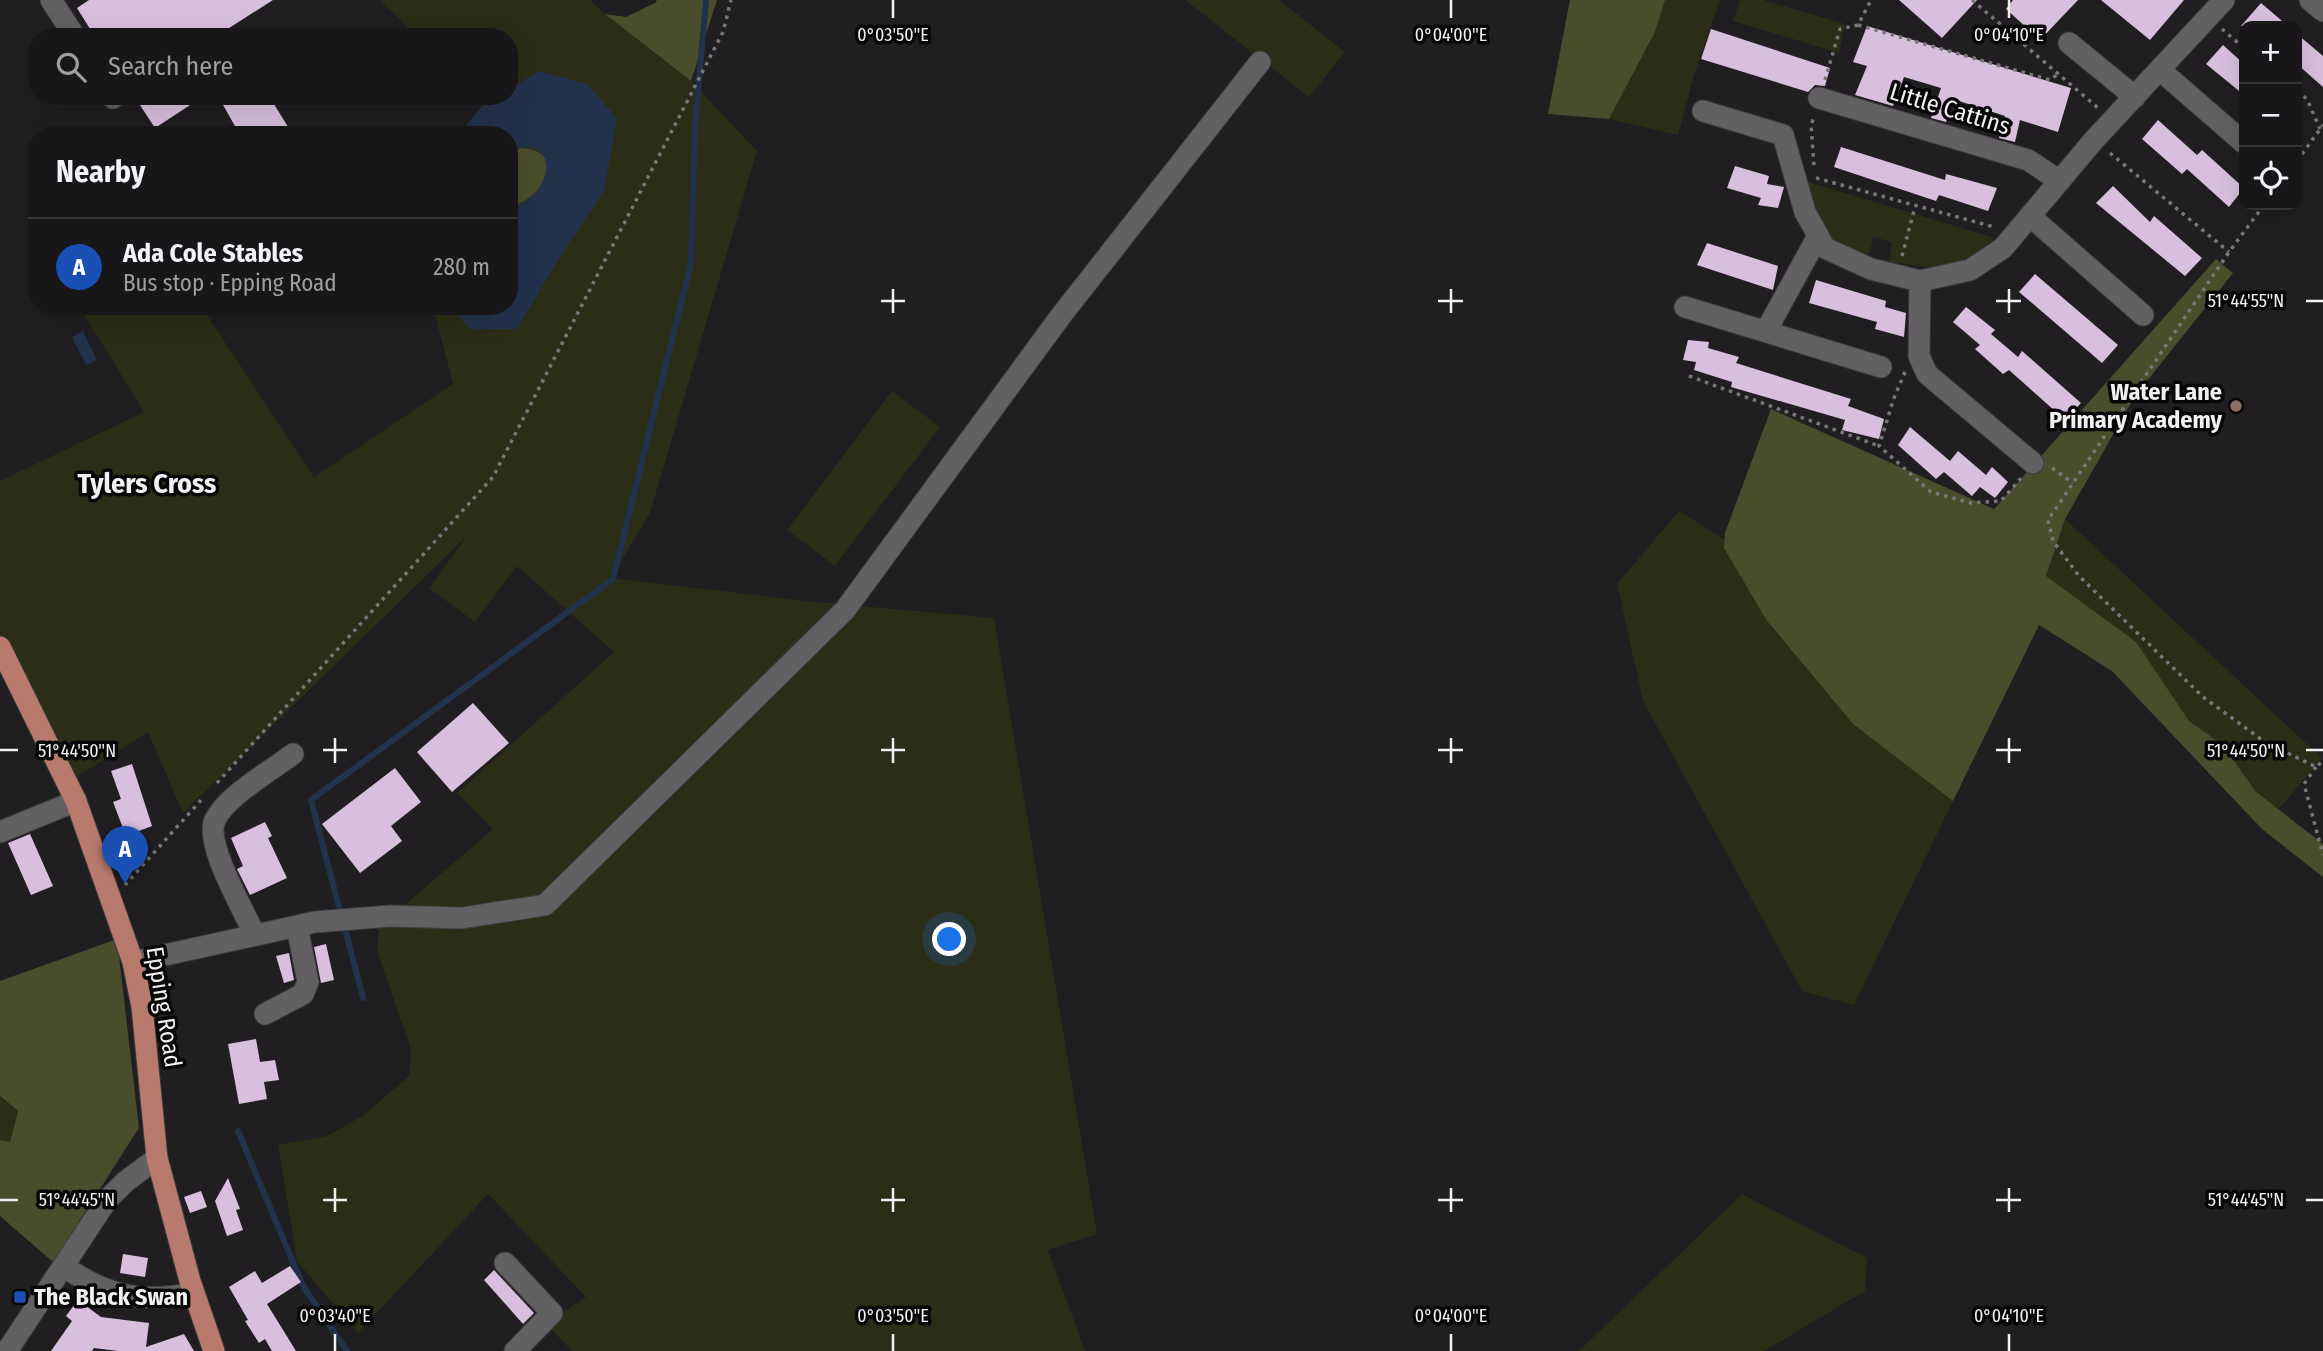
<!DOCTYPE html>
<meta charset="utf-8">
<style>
:root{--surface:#181618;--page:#211f21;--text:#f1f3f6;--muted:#9f9fa2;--line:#363537;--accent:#d99af7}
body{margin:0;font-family:"Fira Sans Condensed",sans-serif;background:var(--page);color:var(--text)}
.controls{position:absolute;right:21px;top:21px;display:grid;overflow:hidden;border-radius:14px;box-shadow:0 7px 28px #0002}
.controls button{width:63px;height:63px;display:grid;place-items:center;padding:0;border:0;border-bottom:2px solid var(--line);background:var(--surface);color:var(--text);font:35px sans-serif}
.you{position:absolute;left:950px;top:940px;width:24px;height:24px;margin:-18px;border:5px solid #fff;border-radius:50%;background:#1a73e8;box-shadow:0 0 0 10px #1a73e833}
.badge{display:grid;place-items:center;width:46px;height:46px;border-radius:50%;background:var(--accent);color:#fff;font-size:23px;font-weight:700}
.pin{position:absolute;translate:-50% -58px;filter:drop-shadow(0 2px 4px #0008)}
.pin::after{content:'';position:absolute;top:37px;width:24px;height:21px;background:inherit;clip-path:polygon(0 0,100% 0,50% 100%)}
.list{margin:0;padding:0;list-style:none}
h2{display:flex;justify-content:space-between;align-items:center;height:91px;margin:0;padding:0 28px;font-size:30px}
h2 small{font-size:23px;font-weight:400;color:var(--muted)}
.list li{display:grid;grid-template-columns:46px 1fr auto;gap:21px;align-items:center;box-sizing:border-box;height:98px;padding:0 28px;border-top:2px solid var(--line)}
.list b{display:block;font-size:26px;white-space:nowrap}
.list p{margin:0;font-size:23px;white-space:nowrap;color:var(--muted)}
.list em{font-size:23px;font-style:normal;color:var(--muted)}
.icon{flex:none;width:38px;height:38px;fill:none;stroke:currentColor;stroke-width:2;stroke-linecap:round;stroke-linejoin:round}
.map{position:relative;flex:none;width:2323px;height:1351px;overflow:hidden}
.search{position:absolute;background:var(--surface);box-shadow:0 7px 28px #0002;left:28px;top:28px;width:490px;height:77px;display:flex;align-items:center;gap:18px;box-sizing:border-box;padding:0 24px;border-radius:28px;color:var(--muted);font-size:26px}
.panel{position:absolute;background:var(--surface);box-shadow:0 7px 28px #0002;left:28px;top:126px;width:490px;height:189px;border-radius:28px}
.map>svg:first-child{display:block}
.green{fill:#2b2d17}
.forest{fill:#4a4d2c}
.water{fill:#23324c}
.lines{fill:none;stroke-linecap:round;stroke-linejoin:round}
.stream{stroke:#23324c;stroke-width:6}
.building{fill:#d8bfde}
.minor-casing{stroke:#3d3b3d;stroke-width:23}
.major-casing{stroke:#3d3b3d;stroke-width:23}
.path{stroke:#797779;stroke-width:3.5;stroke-dasharray:3.5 5;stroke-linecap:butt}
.minor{stroke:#626063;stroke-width:21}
.major{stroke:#b87a6c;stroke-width:21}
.ticks{fill:none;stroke:#f2f0f2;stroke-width:2.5}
.education-dot{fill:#8d6e63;stroke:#090809;stroke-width:2.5}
.transit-dot{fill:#1a4fb4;stroke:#090809;stroke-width:2.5}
.labels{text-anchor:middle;stroke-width:7;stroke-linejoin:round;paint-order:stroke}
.street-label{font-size:24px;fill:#f2f0f2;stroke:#090809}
.poi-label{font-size:24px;font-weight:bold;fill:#f2f0f2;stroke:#090809;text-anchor:end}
.quarter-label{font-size:28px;font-weight:bold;fill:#f2f0f2;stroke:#090809}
.ticks-label{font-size:18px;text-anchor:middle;fill:#f2f0f2;stroke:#090809;stroke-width:7;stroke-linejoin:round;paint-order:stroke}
</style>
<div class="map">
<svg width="2323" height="1351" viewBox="0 0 2323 1351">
<rect width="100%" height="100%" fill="#201e20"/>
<!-- green -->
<path class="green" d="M380,0h210l15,14 86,67 66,70 -107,362 -39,65 204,24 179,16 103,616 -49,16 37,101h-513l-26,-27 40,-27 -98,-103 -130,139 -61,-72 -19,-116 49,-9 37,-21 45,-39 2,-27 -34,-98 2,-24 114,-98 -36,-36 157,-141 -97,-86 -42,56 -46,-34 37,-51 -283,276 -35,-81 -81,51 -67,-136v-166l144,-69 -65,-106h122l113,171 139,-93 -20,-78h76v-171h-50l26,-33 -6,-6h30v-59h-91z
M1185,0h94l66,52 -36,45z
M1665,0h55l-26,75 -16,60 -69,-16 46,-87z
M1740,0h23l82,24 -6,29 -106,-32z
M1805,181l190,57 -15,14 -36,17 -55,-7 3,-20 -19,-5 -4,18c-54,-22 -48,-20 -64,-74z
M892,391l48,36 -105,139 -48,-36z
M1679,511l45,28 1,11 47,78 81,96 100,77 -99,204 -52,-14 -159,-290 -26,-117z
M2065,519l257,239 -60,71 -150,-158 -73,-46 7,-49z
M0,1097l18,14 -8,32 -10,-3z
M1742,1194l125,64 -2,33 -101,60h-185z"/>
<!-- forest -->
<path class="forest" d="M657,0h60l-26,81 -86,-67 21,3 29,-14z
M1570,0h95l-10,32 -46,87 -61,-5z
M519,148c52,1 24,53 -10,59v-54z
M2216,259l17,14 -98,123 -70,123 -19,57 90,66 53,79 34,24 32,46 68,53v33l-61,-48 -150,-158 -73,-46 -86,176 -100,-77 -86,-103 -43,-73 1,-15 46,-124 223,100z
M117,939l22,189 -86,134 -53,-46v-76l10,2 8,-31 -18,-15v-115z"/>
<!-- water -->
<path class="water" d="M539,71l48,13 30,34 -13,73 -43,64 -44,74h-47l-18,-23h57v-99c50,-9 49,-80 0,-54v-18h-50c15,-18 25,-39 50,-39v-7z
M83,331l14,29 -11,5 -14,-28z"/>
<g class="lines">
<!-- stream -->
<path class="stream" d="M341,915l-30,-115 302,-221 78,-316 4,-138 11,-125
M344,925l19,73
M238,1131l65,155 44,65"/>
</g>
<!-- building -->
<path class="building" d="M89,0h184l-47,30 5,7h-136l-18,-29z
M1899,0h78l-35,38z
M2013,0h65l-38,40 -34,-31z
M2101,0h83l-34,40z
M2261,3l27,23h-47z
M1867,26l204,62 -13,44 -38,-12 -5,22 -16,-4 6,-22 -52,-17 -7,23 -15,-4 10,-30 -37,-11 -11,29 -38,-11 12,-29 -14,-4z
M1711,29l119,39 -5,18 -10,-1 -7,7 -107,-33z
M2297,34l26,22v31l-26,-23z
M2223,45l21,19v31l-38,-31z
M134,96h70l-49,32z
M218,96h51l24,39h-53z
M2158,120l39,35 5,-5 42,38 -15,19 -42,-38 -5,5 -40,-35z
M1841,147l104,33 1,-6 51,14 -9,23 -49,-16 -3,6 -102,-34z
M1735,166l34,10 -2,8 17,3 -6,21 -20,-3 3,-7 -34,-10z
M2113,186l37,36 4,-6 48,42 -17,18 -89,-73z
M1707,243l71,23 -5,24 -76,-25z
M2035,274l83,71 -16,18 -83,-71z
M1816,280l70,21 -1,6 21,6 -2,24 -29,-8 2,-7 -68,-19z
M1966,307l29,23 -4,4 27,23 4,-6 59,52 -16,17 -56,-50 -6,4 -28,-25 5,-4 -27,-23z
M1688,340l21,2 -1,6 31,9 -3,6 115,36 -3,7 36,13 -5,20 -37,-9 3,-10 -114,-33 1,-5 -38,-12 2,-8 -13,-2z
M1910,427l40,34 8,-10 28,24 6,-8 16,15 -13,16 -15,-11 -8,9 -28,-24 -8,7 -38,-34z
M473,703l36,40 -57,49 -35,-40z
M132,764l20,62 -26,10 -13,-34 8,-3 -10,-28z
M395,768l26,34 -30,24 11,15 -42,32 -38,-49z
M265,822l7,14 -4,2 19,40 -37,17 -13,-26 6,-3 -12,-28z
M30,834l23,52 -22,9 -23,-52z
M326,944l8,36 -13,3 -7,-36z
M289,953l5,27 -10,3 -8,-27z
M256,1039l4,23 15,-2 4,20 -15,2 3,17 -28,5 -11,-60z
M228,1178l12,31 -4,1 7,20 -16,6 -12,-35z
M201,1191l6,16 -17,6 -6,-16z
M123,1254l25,4 -3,19 -25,-4z
M290,1266l11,16 -34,22 29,47h-24l-7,-12 -6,4 -14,-22 3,-1 -19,-33 26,-16 7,12z
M494,1270l40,43 -11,11 -39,-44z
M78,1300l23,17 48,6 -3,24 38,-13 10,17h-76l-24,-3 -2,3h-41l21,-30 -6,-5z"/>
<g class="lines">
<defs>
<path id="minor" d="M51,0l24,37
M2310,0l13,11
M2069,43l66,54
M2160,70l84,73
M112,96l1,2
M1819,98l209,62 32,21
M1703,111l80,24 22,77 20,36 46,21 49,12 50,-11 33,-22 91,-108 130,-140
M2031,217l112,98
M1920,281l-1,75 8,18 106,89
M1685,307l196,60
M1766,331l52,-95
M0,832l76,-31
M255,935c-11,-24 -51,-92 -40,-115 11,-24 56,-49 78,-66
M133,962l182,-40 75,-6 72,2 83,-13 300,-295 215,-293 200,-255
M265,1014l38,-20 5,-12 -11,-56
M505,1263l47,50 -37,38
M63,1266c44,30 78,38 130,27
M7,1351l100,-151 18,-18 32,-24"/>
<path id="major" d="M0,647l76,154 57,161 9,45 15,151 33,123 24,70"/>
</defs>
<!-- minor casing -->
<use href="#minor" class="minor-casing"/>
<!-- major casing -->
<use href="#major" class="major-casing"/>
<!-- path -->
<path class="path" d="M1972,0l126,108
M1858,25l192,55 8,-6
M2222,29l22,19
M1825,80l15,-51 18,-4 13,-25
M2297,91l10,8 13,30
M2110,153l119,99
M2297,161l26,-36
M1814,165l-3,-40 3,-8
M1816,178l178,49
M2264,205l-35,47 -181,268 5,21 26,35 124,121 62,45 51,25 7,-6
M1902,256l13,-49
M1905,372l-11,26 -15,48 52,46 40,11 30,-2 21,-24
M1689,376l190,70
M2052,468l21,15
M2316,767l-12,17 19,71
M217,783l276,-306 230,-445 8,-32
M125,885l77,-86"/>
<!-- minor -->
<use href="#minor" class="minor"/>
<!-- major -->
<use href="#major" class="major"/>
</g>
<!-- ticks -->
<path class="ticks" d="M893,0v18M1451,0v18M2009,0v18M893,289v24M1451,289v24M2009,289v24M881,301h24M1438,301h25M1996,301h25M2306,301h17M335,738v25M893,738v25M1451,738v25M2009,738v25M0,750h18M323,750h24M881,750h24M1438,750h25M1996,750h25M2306,750h17M335,1188v24M893,1188v24M1451,1188v24M2009,1188v24M0,1200h18M323,1200h24M881,1200h24M1438,1200h25M1996,1200h25M2306,1200h17M335,1334v17M893,1334v17M1451,1334v17M2009,1334v17"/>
<!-- markers -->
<circle class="education-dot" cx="2236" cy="406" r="7"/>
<rect class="transit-dot" x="13" y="1290" width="14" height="14" rx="3.5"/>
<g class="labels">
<!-- street labels -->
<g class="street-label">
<text transform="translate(1950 109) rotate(17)" y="8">Little Cattins</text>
<text transform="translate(164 1007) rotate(81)" y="8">Epping Road</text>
</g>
<!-- poi labels -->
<g class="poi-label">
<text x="2222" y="400">Water Lane<tspan x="2222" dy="28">Primary Academy</tspan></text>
<text x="34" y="1305" text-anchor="start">The Black Swan</text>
</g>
<!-- quarter labels -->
<g class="quarter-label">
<text x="147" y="493">Tylers Cross</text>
</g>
</g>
<g class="ticks-label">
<text x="893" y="41">0°03'50"E</text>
<text x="1451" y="41">0°04'00"E</text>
<text x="2009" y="41">0°04'10"E</text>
<text x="2246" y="307">51°44'55"N</text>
<text x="77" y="757">51°44'50"N</text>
<text x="2246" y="757">51°44'50"N</text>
<text x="77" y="1206">51°44'45"N</text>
<text x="2246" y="1206">51°44'45"N</text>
<text x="335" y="1322">0°03'40"E</text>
<text x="893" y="1322">0°03'50"E</text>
<text x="1451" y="1322">0°04'00"E</text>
<text x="2009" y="1322">0°04'10"E</text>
</g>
</svg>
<div class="controls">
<button>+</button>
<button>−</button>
<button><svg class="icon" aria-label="locate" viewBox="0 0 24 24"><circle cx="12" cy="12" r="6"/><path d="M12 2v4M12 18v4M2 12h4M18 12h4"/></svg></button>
</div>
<div class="you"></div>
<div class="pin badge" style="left:125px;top:884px;background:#1a4fb4">A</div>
<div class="search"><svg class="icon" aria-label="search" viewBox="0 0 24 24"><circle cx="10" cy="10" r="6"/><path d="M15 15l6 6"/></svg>Search here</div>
<section class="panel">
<h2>Nearby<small></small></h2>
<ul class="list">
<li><span class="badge" style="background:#1a4fb4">A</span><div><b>Ada Cole Stables</b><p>Bus stop · Epping Road</p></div><em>280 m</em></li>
</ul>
</section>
</div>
